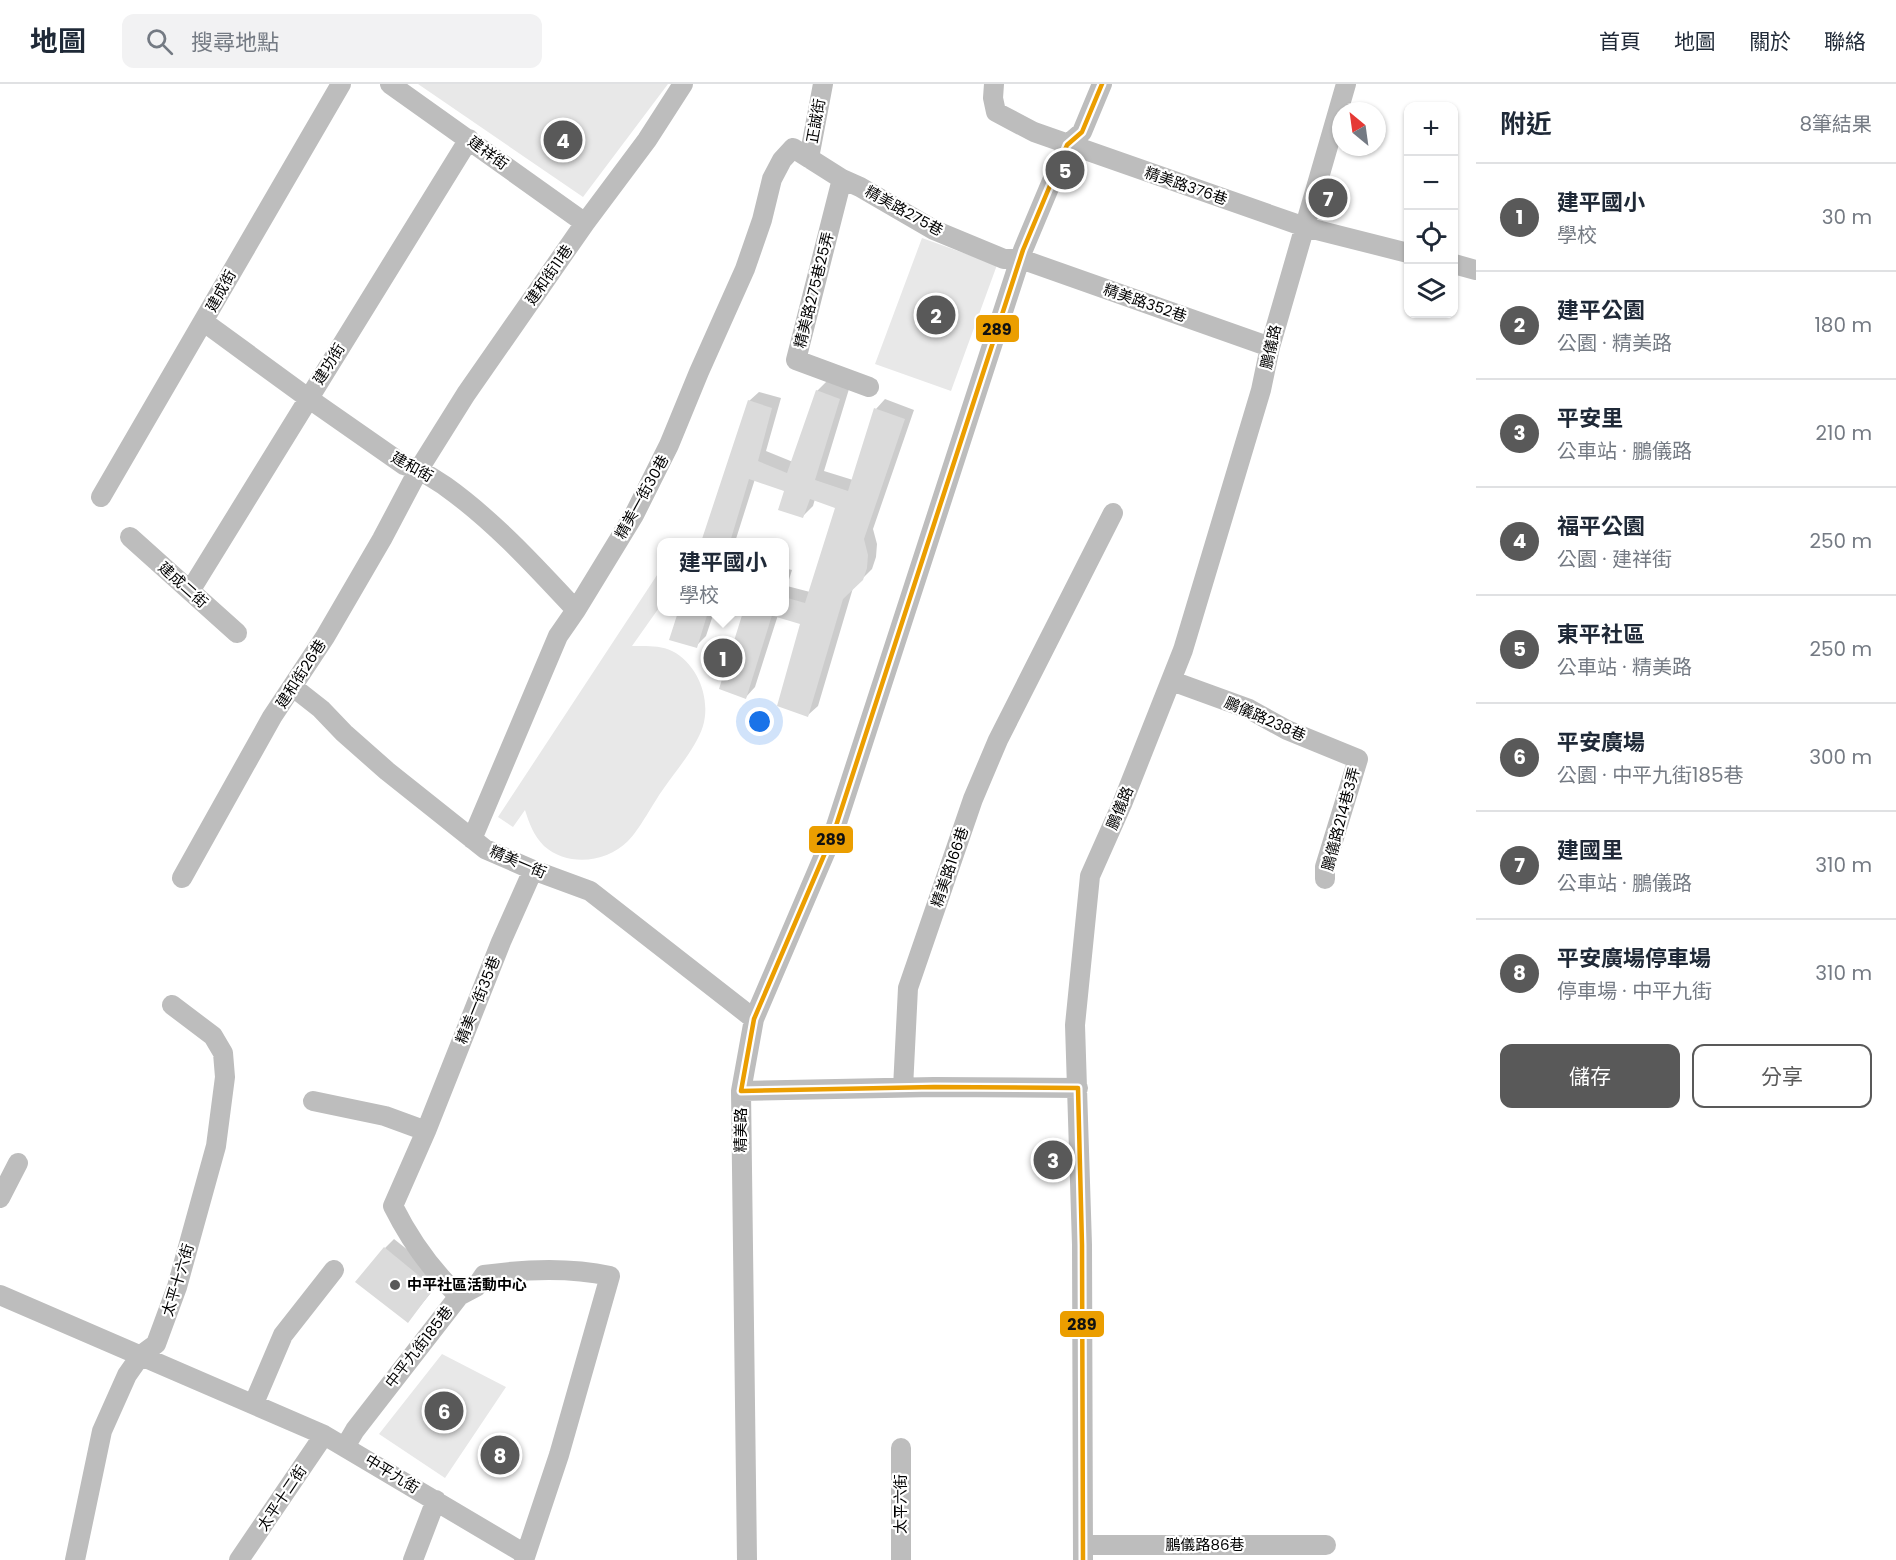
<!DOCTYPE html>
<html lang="zh-TW">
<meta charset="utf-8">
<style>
:root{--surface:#fff;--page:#f2f2f3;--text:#1f2937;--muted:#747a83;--line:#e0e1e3;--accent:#595959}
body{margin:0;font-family:Poppins,"Noto Sans TC",sans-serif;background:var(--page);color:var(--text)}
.controls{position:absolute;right:18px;top:18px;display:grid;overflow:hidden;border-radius:12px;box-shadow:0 2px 4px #0004}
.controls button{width:54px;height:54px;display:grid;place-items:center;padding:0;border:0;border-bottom:2px solid var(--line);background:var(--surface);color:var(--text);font:30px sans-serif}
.compass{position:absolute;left:1332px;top:18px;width:54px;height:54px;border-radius:50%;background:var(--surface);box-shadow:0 2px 4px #0004;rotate:331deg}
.you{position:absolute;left:760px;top:638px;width:21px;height:21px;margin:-15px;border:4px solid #fff;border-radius:50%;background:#1a73e8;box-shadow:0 0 0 9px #1a73e833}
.badge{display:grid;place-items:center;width:39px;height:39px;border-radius:50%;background:var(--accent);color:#fff;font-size:20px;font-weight:700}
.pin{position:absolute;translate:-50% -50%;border:3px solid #fff;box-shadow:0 2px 6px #0006}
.popup{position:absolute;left:657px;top:454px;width:132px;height:78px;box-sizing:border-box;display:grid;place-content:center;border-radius:12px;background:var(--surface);filter:drop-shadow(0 2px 4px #0005);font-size:20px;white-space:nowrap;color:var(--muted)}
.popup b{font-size:22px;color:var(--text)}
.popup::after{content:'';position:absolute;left:50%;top:100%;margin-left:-12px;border:12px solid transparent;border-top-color:var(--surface)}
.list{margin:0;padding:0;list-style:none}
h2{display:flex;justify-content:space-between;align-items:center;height:78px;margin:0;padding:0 24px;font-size:26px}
h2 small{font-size:20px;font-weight:400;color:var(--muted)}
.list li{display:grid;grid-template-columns:39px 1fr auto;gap:18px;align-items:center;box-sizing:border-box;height:108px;padding:0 24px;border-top:2px solid var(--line)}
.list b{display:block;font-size:22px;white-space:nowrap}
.list p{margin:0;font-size:20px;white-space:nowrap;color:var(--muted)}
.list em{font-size:20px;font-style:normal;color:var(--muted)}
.actions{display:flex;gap:12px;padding:18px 24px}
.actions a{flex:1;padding:14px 0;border:2px solid var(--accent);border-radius:12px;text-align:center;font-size:21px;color:var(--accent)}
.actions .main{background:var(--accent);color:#fff}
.icon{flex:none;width:33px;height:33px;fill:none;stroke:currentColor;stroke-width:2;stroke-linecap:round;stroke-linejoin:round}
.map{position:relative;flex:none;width:1476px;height:1476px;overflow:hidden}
header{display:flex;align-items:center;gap:36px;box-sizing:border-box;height:84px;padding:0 30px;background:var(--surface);border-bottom:2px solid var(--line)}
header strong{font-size:28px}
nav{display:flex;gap:33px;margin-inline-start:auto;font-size:21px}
.search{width:420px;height:54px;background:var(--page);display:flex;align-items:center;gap:15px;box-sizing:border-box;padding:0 21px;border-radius:12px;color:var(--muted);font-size:22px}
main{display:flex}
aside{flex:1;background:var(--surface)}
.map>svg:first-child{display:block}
.green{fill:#e8e8e8}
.shadow{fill:#0003}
.building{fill:#dbdbdb}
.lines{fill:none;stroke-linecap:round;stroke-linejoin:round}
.minor{stroke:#bdbdbd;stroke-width:20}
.bus-1-casing{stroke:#fff;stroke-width:9}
.bus-1{stroke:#eb9e00;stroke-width:4.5}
.poi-dot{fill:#595959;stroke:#fff;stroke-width:2}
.labels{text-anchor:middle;stroke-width:4.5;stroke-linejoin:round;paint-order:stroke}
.street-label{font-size:15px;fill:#000;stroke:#fff}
.poi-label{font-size:15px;font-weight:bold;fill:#000;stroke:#fff;text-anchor:start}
.line-badge{stroke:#fff;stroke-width:2}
.pale-badge-label{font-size:16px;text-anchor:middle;font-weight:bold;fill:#111}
</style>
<header>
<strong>地圖</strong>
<div class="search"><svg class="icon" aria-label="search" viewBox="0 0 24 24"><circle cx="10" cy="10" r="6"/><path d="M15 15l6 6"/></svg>搜尋地點</div>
<nav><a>首頁</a><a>地圖</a><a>關於</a><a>聯絡</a></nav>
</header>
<main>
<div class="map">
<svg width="1476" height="1476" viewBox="0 0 1476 1476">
<rect width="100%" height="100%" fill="#fff"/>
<!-- green -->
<path class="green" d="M418,0h250l-85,113z
M922,154l75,27 -46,126 -76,-27z
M661,485v36l-29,41c13,0 28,-1 40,5 26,13 39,48 31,75 -7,22 -26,43 -39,62 -11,15 -24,41 -36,53 -22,22 -60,26 -84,5 -10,-10 -15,-23 -19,-36l-12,17 -15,-10z
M442,1270l64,33 -61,91 -66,-44z"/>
<!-- shadow -->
<path class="shadow" d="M827,297l22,8 -25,82 29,9 23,-71 9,-10 29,11 -41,119 4,15 -1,13 -4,12 -19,19 -35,118 -10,9 -6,-92 -24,-8 -23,72 -9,10 -26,-9 24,-76h40v-44l8,2 -5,16 23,6 27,-85 -22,-8 -2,7 -10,10 -17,-26 -31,-11 -20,63h-33l47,-141 10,-9 22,6 -15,53 27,11 24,-71z
M680,528h34l-8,24 -10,10 -25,-7z
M394,1155l49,39 -35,43 -23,-73z"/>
<!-- building -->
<path class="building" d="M816,306l24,9 -25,81 33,11 26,-83 31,11 -41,120 4,16 -1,13 -4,12 -20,19 -35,118 -31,-11 23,-82 -27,-8 1,-4h10v-15l21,6 30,-95 -25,-9 -7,19 -25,-8 6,-19 -35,-12 -19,63h-29l47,-142 24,8 -14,53 29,12z
M678,528h30l-11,36 -28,-8z
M743,528h30l-27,87 -27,-10z
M384,1163l50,41 -26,35 -53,-41z"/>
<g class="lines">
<!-- minor -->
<path class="minor" d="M390,0l195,139
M994,0l-1,14 3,14 38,20 271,95 103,26
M809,74l14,-74
M842,95l-46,181 73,27
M1454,180l22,6
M204,238l104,76 96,67c16,4 27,12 41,21 49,35 90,80 131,124
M101,413l240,-413
M130,453l107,96
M190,507l279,-452
M1172,597l77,28 38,21 71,29 -33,108v12
M293,603l28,22 23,24 43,38 98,78 48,21 57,21 164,128
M472,755l86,-203 18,-26 58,-95 35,-70 30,-73 46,-103 17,-49 10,-41 10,-19 11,-12 49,31 18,8 74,43 70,29h17l249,88
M182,794l90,-161 53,-80 57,-98 37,-70 47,-75 119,-171 62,-83 36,-56
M903,1004l5,-100 65,-189 25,-59 115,-227
M741,1007l193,-4 144,1
M313,1017l72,15 41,15 -33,75c16,32 39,65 66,90
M426,1047l75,-189 32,-72
M0,1114l18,-35
M0,1211l324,140 201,119
M254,1319l29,-68 51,-65
M345,1363l10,-17 104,-134 17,-9 8,-12c42,-6 84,-8 126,1l-51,179 -35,105
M901,1364v112
M1083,1461h243
M75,1476l27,-129 25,-56 14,-20 15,-11 21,-57 39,-141 9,-69 -2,-24 -10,-17 -41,-31
M239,1476l85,-125
M413,1476l23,-60
M747,1476l-6,-469 13,-72 80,-187 189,-582 44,-105 15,-13 20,-48
M1083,1476l-1,-315 -7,-220 15,-149 32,-72 61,-154 78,-260 9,-43 76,-263"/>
<defs>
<path id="bus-1" d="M1078,1004l4,157 1,315
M741,1007l13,-72 80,-187 189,-582 44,-105 15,-13 20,-48
M741,1007l193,-4 144,1"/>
</defs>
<!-- bus-1 casing -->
<use href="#bus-1" class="bus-1-casing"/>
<!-- bus-1 -->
<use href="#bus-1" class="bus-1"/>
</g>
<!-- markers -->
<circle class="poi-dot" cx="395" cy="1201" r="6"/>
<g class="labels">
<!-- street labels -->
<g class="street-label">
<text transform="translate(816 37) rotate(-80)" y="5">正誠街</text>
<text transform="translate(488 69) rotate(36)" y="5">建祥街</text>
<text transform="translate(1186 102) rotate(19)" y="5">精美路376巷</text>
<text transform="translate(904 127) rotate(29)" y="5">精美路275巷</text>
<text transform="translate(549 191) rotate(-55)" y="5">建和街11巷</text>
<text transform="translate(814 206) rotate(-76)" y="5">精美路275巷25弄</text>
<text transform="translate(221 207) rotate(-61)" y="5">建成街</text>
<text transform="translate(1145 219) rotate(19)" y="5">精美路352巷</text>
<text transform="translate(1271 263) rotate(-77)" y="5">鵬儀路</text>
<text transform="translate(329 280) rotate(-58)" y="5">建功街</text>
<text transform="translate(412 383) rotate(29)" y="5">建和街</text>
<text transform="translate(642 413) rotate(-61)" y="5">精美一街30巷</text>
<text transform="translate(183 501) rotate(42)" y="5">建成二街</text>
<text transform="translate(301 590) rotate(-57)" y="5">建和街26巷</text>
<text transform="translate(1265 635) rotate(24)" y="5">鵬儀路238巷</text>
<text transform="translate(1120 724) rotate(-67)" y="5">鵬儀路</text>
<text transform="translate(1341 735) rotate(-75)" y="5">鵬儀路214巷3弄</text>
<text transform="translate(518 778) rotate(23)" y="5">精美一街</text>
<text transform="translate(950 783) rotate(-71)" y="5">精美路166巷</text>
<text transform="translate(478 916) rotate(-68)" y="5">精美一街35巷</text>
<text transform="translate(741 1046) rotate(-90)" y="5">精美路</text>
<text transform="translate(178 1196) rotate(-73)" y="5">太平十六街</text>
<text transform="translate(419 1263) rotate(-52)" y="5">中平九街185巷</text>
<text transform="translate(392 1390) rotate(31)" y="5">中平九街</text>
<text transform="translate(282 1414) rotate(-56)" y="5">太平十二街</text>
<text transform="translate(901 1420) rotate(-90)" y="5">太平六街</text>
<text x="1205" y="1466">鵬儀路86巷</text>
</g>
<!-- poi labels -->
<g class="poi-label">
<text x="407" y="1206">中平社區活動中心</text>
</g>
</g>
<g class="line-badge">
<rect x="975" y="230" width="45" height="29" rx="6" fill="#eb9e00"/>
<rect x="808" y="741" width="46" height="29" rx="6" fill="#eb9e00"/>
<rect x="1059" y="1226" width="46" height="28" rx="6" fill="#eb9e00"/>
</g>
<g class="pale-badge-label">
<text x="997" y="251">289</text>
<text x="831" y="761">289</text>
<text x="1082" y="1246">289</text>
</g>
</svg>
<div class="controls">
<button>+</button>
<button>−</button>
<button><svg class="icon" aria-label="locate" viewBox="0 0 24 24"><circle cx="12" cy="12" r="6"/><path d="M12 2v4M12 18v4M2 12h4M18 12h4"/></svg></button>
<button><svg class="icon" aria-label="layers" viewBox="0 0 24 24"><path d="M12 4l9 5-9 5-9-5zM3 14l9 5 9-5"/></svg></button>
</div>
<svg class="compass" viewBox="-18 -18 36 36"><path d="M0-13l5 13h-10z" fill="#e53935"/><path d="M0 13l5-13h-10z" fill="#747a83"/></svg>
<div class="you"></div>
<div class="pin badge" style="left:723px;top:574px">1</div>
<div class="popup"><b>建平國小</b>學校</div>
<div class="pin badge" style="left:936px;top:231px">2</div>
<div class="pin badge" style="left:1053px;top:1076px">3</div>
<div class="pin badge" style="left:563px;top:56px">4</div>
<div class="pin badge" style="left:1065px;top:86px">5</div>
<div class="pin badge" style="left:444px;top:1327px">6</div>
<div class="pin badge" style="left:1328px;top:114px">7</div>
<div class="pin badge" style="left:500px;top:1371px">8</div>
</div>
<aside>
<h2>附近<small>8筆結果</small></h2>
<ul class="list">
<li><span class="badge">1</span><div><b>建平國小</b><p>學校</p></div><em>30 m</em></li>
<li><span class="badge">2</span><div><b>建平公園</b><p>公園 · 精美路</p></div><em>180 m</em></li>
<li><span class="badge">3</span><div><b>平安里</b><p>公車站 · 鵬儀路</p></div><em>210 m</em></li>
<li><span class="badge">4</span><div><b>福平公園</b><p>公園 · 建祥街</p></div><em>250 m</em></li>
<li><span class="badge">5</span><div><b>東平社區</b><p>公車站 · 精美路</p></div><em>250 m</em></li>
<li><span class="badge">6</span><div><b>平安廣場</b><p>公園 · 中平九街185巷</p></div><em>300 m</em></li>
<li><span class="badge">7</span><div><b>建國里</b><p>公車站 · 鵬儀路</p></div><em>310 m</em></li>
<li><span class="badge">8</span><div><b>平安廣場停車場</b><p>停車場 · 中平九街</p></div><em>310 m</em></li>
</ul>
<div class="actions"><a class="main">儲存</a><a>分享</a></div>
</aside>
</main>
